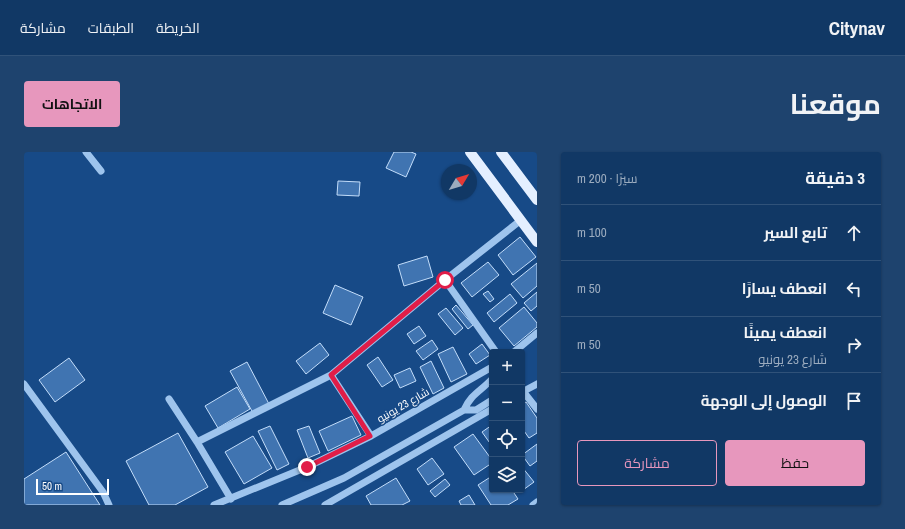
<!DOCTYPE html>
<html lang="ar">
<meta charset="utf-8">
<style>
:root{--surface:#113865;--page:#1e436e;--text:#f1f3f6;--muted:#9cacbf;--line:#305279;--accent:#e797bd}
body{margin:0;font-family:"Archivo Narrow",Cairo,sans-serif;background:var(--page);color:var(--text);direction:rtl}
.controls{position:absolute;right:12px;bottom:12px;display:grid;overflow:hidden;border-radius:4px;box-shadow:0 1px 3px #0004}
.controls button{width:36px;height:36px;display:grid;place-items:center;padding:0;border:0;border-bottom:1px solid var(--line);background:var(--surface);color:var(--text);font:20px sans-serif}
.compass{position:absolute;left:417px;top:12px;width:36px;height:36px;border-radius:50%;background:var(--surface);box-shadow:0 1px 3px #0004;rotate:52deg}
.scale{position:absolute;left:12px;bottom:10px;width:73px;box-sizing:border-box;padding-left:4px;border:2px solid #fff;border-top:0;font-size:11px;line-height:14px;white-space:nowrap;color:#fff;-webkit-text-stroke:3px #174a87;paint-order:stroke}
.stop{position:absolute;width:12px;height:12px;margin:-9px;border:3px solid #e11d48;border-radius:50%;background:#fff}
.stop.end{background:#e11d48;border-color:#fff;box-shadow:0 1px 4px #0008}
.list{margin:0;padding:0;list-style:none}
h2{display:flex;justify-content:space-between;align-items:center;height:52px;margin:0;padding:0 16px;font-size:17px}
h2 small{font-size:13px;font-weight:400;color:var(--muted)}
.list li{display:grid;grid-template-columns:26px 1fr auto;gap:12px;align-items:center;box-sizing:border-box;height:56px;padding:0 16px;border-top:1px solid var(--line)}
.list b{display:block;font-size:15px;white-space:nowrap}
.list p{margin:0;font-size:13px;white-space:nowrap;color:var(--muted)}
.list em{font-size:13px;font-style:normal;color:var(--muted)}
.actions{display:flex;gap:8px;padding:12px 16px}
.actions a{flex:1;padding:9px 0;border:1px solid var(--accent);border-radius:4px;text-align:center;font-size:14px;color:var(--accent)}
.actions .main{background:var(--accent);color:#111}
.icon{flex:none;width:22px;height:22px;fill:none;stroke:currentColor;stroke-width:2;stroke-linecap:round;stroke-linejoin:round}
.map{position:relative;flex:none;width:513px;height:353px;overflow:hidden;direction:ltr;border-radius:4px}
header{display:flex;align-items:center;gap:24px;box-sizing:border-box;height:56px;padding:0 20px;background:var(--surface);border-bottom:1px solid var(--line)}
header strong{font-size:19px}
nav{display:flex;gap:22px;margin-inline-start:auto;font-size:14px}
.intro{display:flex;align-items:center;justify-content:space-between;box-sizing:border-box;height:96px;padding:0 24px}
h1{margin:0;font-size:28px}
.button{padding:10px 18px;border-radius:4px;background:var(--accent);color:#111;font-size:14px;font-weight:700}
main{display:flex;gap:24px;padding:0 24px}
aside{flex:1;background:var(--surface);border-radius:4px;box-shadow:0 1px 3px #0004}
.map>svg:first-child{display:block}
.building{fill:#4074b1;stroke:#c3ddfa}
.lines{fill:none;stroke-linecap:round;stroke-linejoin:round}
.minor{stroke:#9ec4ed;stroke-width:7}
.major{stroke:#e4efff;stroke-width:10}
.route{stroke:#e11d48;stroke-width:5}
.labels{text-anchor:middle;stroke-width:3;stroke-linejoin:round;paint-order:stroke}
.street-label{font-size:11px;fill:#fff;stroke:#174a87}
</style>
<header>
<strong>Citynav</strong>
<nav><a>الخريطة</a><a>الطبقات</a><a>مشاركة</a></nav>
</header>
<div class="intro"><h1>موقعنا</h1><a class="button">الاتجاهات</a></div>
<main>
<aside>
<h2>3 دقيقة<small>سيرًا · 200 m</small></h2>
<ul class="list">
<li><svg class="icon" aria-label="ahead" viewBox="0 0 24 24"><path d="M12 20V5M6 11l6-6 6 6"/></svg><div><b>تابع السير</b></div><em>100 m</em></li>
<li><svg class="icon" aria-label="left" viewBox="0 0 24 24"><path d="M17 20v-9H6M10 6l-5 5 5 5"/></svg><div><b>انعطف يسارًا</b></div><em>50 m</em></li>
<li><svg class="icon" aria-label="right" viewBox="0 0 24 24"><path d="M7 20v-9h11M14 6l5 5-5 5"/></svg><div><b>انعطف يمينًا</b><p>شارع 23 يونيو</p></div><em>50 m</em></li>
<li><svg class="icon" aria-label="arrive" viewBox="0 0 24 24"><path d="M6 21V4h12l-3 4 3 4H6"/></svg><div><b>الوصول إلى الوجهة</b></div></li>
</ul>
<div class="actions"><a class="main">حفظ</a><a>مشاركة</a></div>
</aside>
<div class="map">
<svg width="513" height="353" viewBox="0 0 513 353">
<rect width="100%" height="100%" fill="#174a87"/>
<!-- building -->
<path class="building" d="M370,0h17l5,2 -10,23 -20,-9z
M314,29l22,1 -1,14 -22,-1z
M496,85l16,20 -23,18 -15,-20z
M403,104l6,21 -29,9 -6,-21z
M464,110l11,13 -27,22 -11,-14z
M513,111v23l-14,12 -12,-14z
M311,133l28,12 -12,28 -28,-12z
M464,139l6,8 -4,3 -7,-8z
M513,140v14l-6,5 -7,-8z
M486,142l7,9 -23,19 -7,-9z
M432,153l17,20 -5,4 -16,-20z
M500,155l13,16v4l-23,19 -15,-18z
M422,156l17,20 -8,7 -17,-21z
M395,174l7,10 -12,8 -7,-10z
M408,188l6,9 -15,11 -7,-9z
M296,191l9,12 -23,19 -10,-13z
M458,192l8,11 -14,9 -7,-10z
M429,195l14,27 -16,8 -13,-28z
M354,205l15,23 -11,7 -15,-22z
M45,206l16,22 -30,22 -16,-22z
M407,209l13,27 -11,6 -13,-27z
M223,210l22,42 -16,9 -23,-42z
M386,216l6,13 -16,7 -6,-13z
M213,235l13,22 -32,19 -13,-22z
M502,250l11,16v15l-8,5 -7,-10v-24z
M328,264l9,19 -33,16 -9,-20z
M468,273v21l-10,-14z
M246,274l19,38 -12,6 -19,-39z
M285,274l11,27 -12,5 -11,-28z
M154,281l30,54 -33,18h-26l-23,-44z
M449,282l19,26v3l-18,12 -20,-28z
M229,284l19,32 -28,16 -19,-32z
M513,292v17l-7,5 -8,-11z
M42,300l34,53h-76v-26z
M408,306l12,16 -16,11 -11,-16z
M498,315l12,15 -11,8 -1,-2z
M468,324v14h20l6,9 -10,6h-17l-13,-20z
M372,326l14,23 -8,4h-31l-5,-9z
M421,327l5,6 -15,12 -5,-6z
M445,343l6,10h-14l-2,-4z"/>
<g class="lines">
<!-- minor -->
<path class="minor" d="M62,0l15,19
M421,128l51,72
M490,200l23,-19
M307,223l40,61
M0,232l79,108 6,13
M498,238l15,19
M498,240l15,-8
M145,247l28,43 34,57
M440,258c7,-16 17,-19 28,-31
M173,290l134,-67 114,-95 76,-60
M190,353l93,-38 64,-31 121,-69
M258,353l62,-27 120,-68h12l16,-10
M301,353l167,-96
M509,353l4,-3"/>
<!-- major -->
<path class="major" d="M446,0l67,90
M477,0l36,48"/>
</g>
<g class="lines">
<!-- route -->
<path class="route" d="M283,315l63,-31 -39,-61 114,-95"/>
</g>
<g class="labels">
<!-- street labels -->
<g class="street-label">
<text transform="translate(379 253) rotate(-30)" y="4">شارع 23 يونيو</text>
</g>
</g>
</svg>
<div class="controls">
<button>+</button>
<button>−</button>
<button><svg class="icon" aria-label="locate" viewBox="0 0 24 24"><circle cx="12" cy="12" r="6"/><path d="M12 2v4M12 18v4M2 12h4M18 12h4"/></svg></button>
<button><svg class="icon" aria-label="layers" viewBox="0 0 24 24"><path d="M12 4l9 5-9 5-9-5zM3 14l9 5 9-5"/></svg></button>
</div>
<svg class="compass" viewBox="-18 -18 36 36"><path d="M0-13l5 13h-10z" fill="#e53935"/><path d="M0 13l5-13h-10z" fill="#9cacbf"/></svg>
<div class="scale">50 m</div>
<div class="stop" style="left:421px;top:128px"></div>
<div class="stop end" style="left:283px;top:315px"></div>
</div>
</main>
